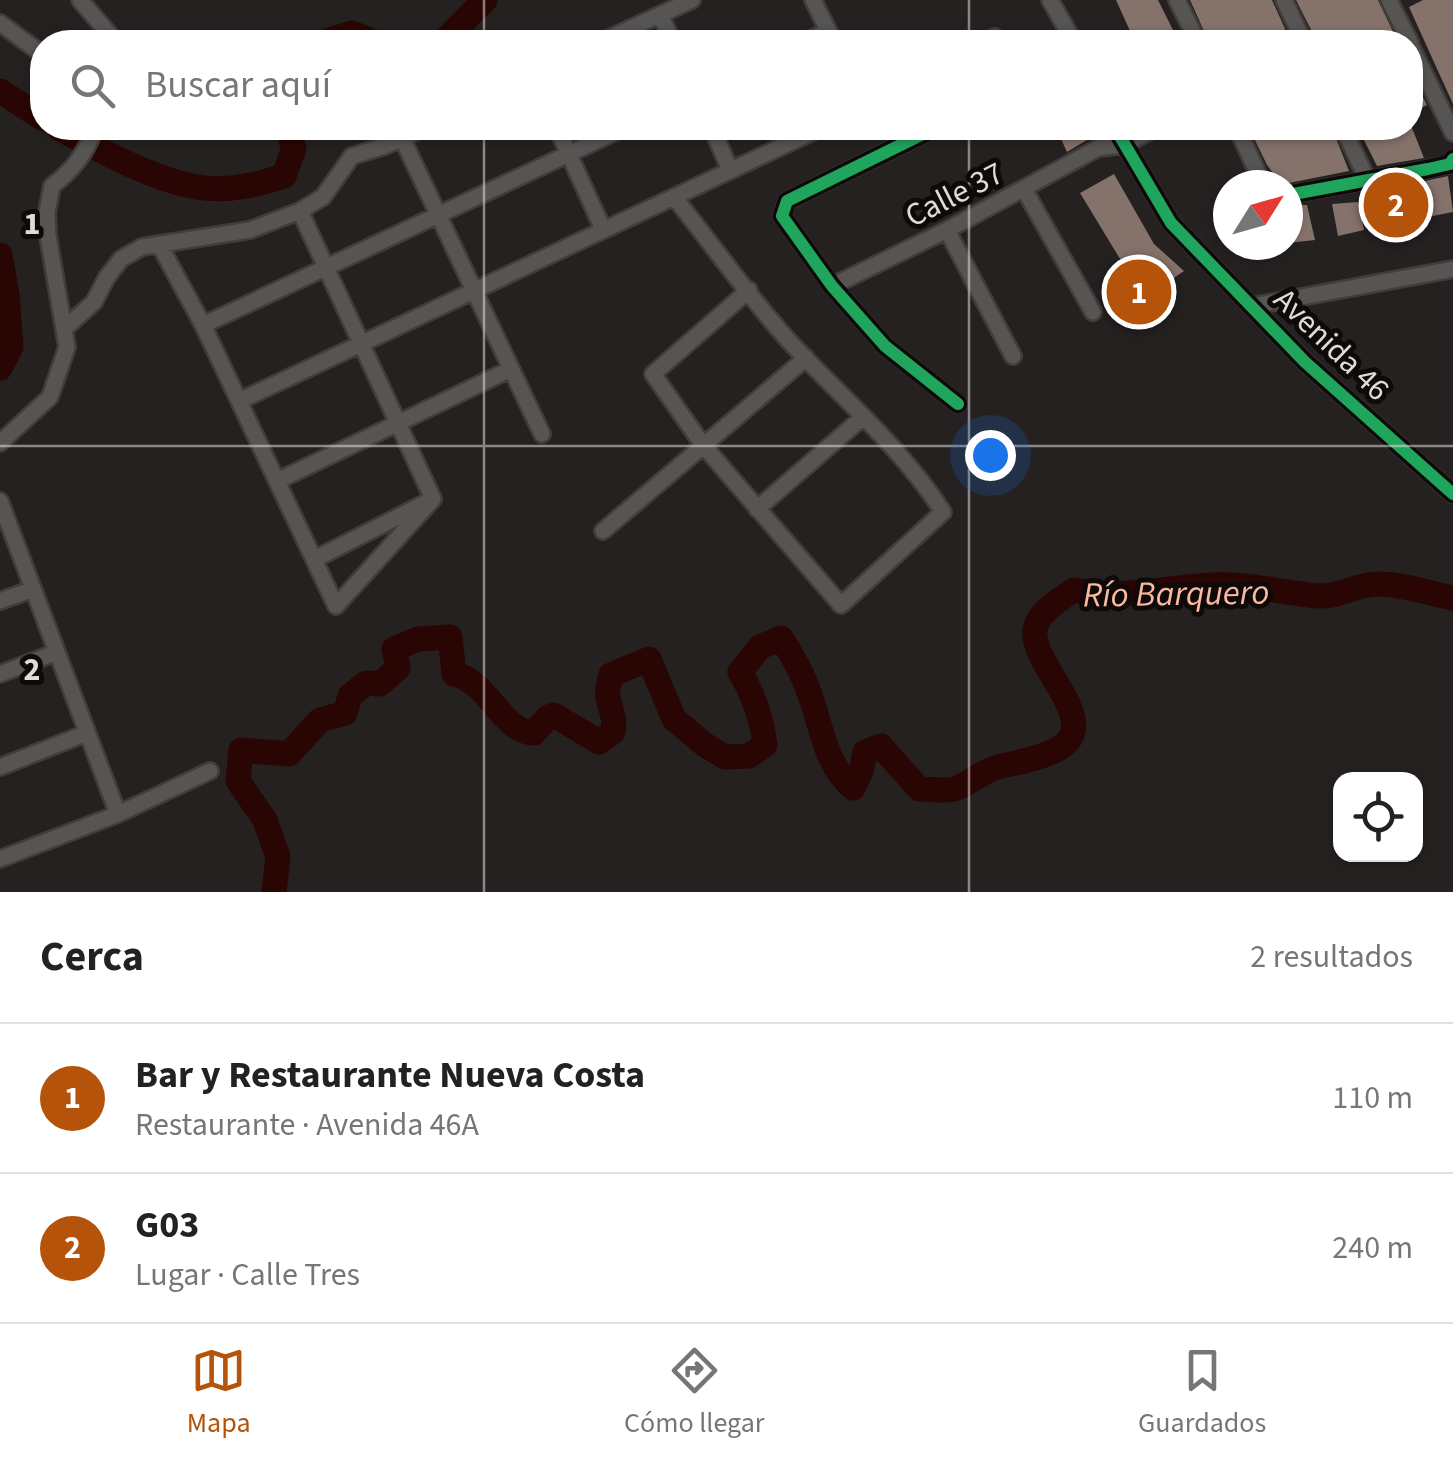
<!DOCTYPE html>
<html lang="es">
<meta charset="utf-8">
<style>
:root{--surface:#fff;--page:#f6f6f6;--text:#222;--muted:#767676;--line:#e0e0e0;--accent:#b45309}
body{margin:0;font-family:"Source Sans 3",sans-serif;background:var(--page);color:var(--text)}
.controls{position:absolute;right:30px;bottom:30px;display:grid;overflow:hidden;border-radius:20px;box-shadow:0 2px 8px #0004}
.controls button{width:90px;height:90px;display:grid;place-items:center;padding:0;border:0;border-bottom:2px solid var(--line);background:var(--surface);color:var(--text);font:50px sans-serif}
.compass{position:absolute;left:1213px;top:170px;width:90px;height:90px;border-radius:50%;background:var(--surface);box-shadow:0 2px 8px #0004;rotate:53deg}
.you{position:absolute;left:990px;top:455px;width:35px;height:35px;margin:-25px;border:8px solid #fff;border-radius:50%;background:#1a73e8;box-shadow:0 0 0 15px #1a73e833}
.badge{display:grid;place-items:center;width:65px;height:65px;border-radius:50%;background:var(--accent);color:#fff;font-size:32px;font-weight:700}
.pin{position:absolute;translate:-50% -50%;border:5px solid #fff;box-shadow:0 2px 10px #0006}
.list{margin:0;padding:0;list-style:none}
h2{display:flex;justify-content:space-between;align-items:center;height:130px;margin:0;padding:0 40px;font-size:42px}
h2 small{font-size:32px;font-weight:400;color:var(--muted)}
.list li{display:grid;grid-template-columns:65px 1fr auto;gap:30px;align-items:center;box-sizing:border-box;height:150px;padding:0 40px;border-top:2px solid var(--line)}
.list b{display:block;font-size:38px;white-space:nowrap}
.list p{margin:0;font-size:32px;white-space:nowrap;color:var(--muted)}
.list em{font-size:32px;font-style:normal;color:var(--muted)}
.icon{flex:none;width:55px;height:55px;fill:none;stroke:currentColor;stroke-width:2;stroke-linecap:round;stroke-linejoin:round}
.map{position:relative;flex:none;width:1453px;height:892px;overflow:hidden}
.search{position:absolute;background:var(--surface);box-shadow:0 2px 8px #0004;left:30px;right:30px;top:30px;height:110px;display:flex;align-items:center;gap:25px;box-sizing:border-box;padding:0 35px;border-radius:40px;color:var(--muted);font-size:38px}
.sheet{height:430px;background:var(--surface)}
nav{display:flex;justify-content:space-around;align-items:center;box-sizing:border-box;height:140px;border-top:2px solid var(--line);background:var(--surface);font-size:28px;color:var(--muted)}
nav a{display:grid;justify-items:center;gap:5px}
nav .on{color:var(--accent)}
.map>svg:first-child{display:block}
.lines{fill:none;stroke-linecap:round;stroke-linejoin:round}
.river{stroke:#290503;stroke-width:25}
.building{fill:#85726b}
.minor-casing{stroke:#403d3c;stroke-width:20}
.minor{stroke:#575554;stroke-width:15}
.cycleway-casing{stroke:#0e0a09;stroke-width:19}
.cycleway{stroke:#20a55d;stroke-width:12}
.grid{fill:none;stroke:#e1dcda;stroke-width:2.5;stroke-opacity:0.55}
.labels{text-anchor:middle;stroke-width:10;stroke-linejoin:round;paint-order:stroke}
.street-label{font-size:32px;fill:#e1dcda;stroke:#0e0a09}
.water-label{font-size:35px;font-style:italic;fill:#feb8a0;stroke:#0e0a09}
.grid-label{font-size:32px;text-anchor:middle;font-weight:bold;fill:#e1dcda;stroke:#0e0a09;stroke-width:10;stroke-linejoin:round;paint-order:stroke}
</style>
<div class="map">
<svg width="1453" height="892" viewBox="0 0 1453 892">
<rect width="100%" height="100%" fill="#252120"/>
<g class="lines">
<!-- river -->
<path class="river" d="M324,42l28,-9 22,9
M443,42l42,-42
M0,91l42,27
M59,128c39,22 102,56 146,60 27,3 54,-4 79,-12l10,-28 -7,-20
M0,255l7,40 4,52 -11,21
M274,892l4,-35 -13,-37 -27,-39 3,-31 48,4 31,-34 25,-7 5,-17 16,-13 14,1 18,-16 -4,-19 24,-10 32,-2 4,37c36,8 46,57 80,59l14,-16 6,-2 45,27 14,-10c4,-25 -12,-28 -2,-57l38,-16 25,60 31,26 20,12 24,-1 16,-11c-3,-26 -12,-51 -25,-73l20,-25 21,-9c12,18 22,36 29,57 12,33 15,69 43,93l8,-16 4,-20 16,-6 38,43c12,0 28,3 38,-1 15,-6 26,-17 41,-21 20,-5 42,-8 60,-18 49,-28 -34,-88 -22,-123 5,-16 25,-27 38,-36 46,10 92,-3 138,-5 36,-2 70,8 106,11 22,1 38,-12 60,-12 24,0 51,9 75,14"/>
</g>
<!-- building -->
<path class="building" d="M1116,0h42l21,42h-44z
M1190,0h82l19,42h-82z
M1296,0h82l20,42h-81z
M1423,0h30v104l-44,-97z
M1410,71l17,34 -17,8z
M1056,128h33l3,9 -25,15z
M1249,128h83l17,43 -60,12 -16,-10 -6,-8z
M1358,128h54l12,30 -47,8z
M1114,174l40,70 30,27 -55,38 -8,-33 7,-4 -48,-79z
M1448,176l5,36 -67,13 -7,-34z
M1358,202l6,28 -26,6 -6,-32z
M1294,205h13l8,35 -27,3v-37z"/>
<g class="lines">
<defs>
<path id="minor" d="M80,0l36,42
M813,0l21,42
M1050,0l24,42
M1177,0l21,42
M1284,0l20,42
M1389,0l21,42
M660,15l13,27
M0,23l42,31
M601,42l91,-42
M804,42l24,-11
M985,42l10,-5
M1410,44l43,89
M557,128l46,101
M712,128l18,42
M935,128l-148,73 -5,15 50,70 53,60 73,58
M1115,128l56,95 134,139 148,132
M1237,128l23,50 8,7
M1343,128l25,53
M402,138l140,296
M1024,189l69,123
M1288,195l140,-26 22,-5 3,-5
M674,197c38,47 74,99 115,144 52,56 113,107 154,171l-102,93 -138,-160 -50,-71 96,-84
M300,211l133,288
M947,230l66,126
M159,244l44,81 133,281 97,-107 -118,60
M832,286l115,-56 151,-82 26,-3 32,-17
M1253,306l200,-37
M203,325l421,-197
M64,329l30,-27 13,-25 14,-18 21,-12 108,-17 50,-19 23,-14 29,-41 33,-10 39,-18
M239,401l582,-273
M0,443l50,-46 17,-50 -19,-111 -1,-24 5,-26c21,-16 34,-33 43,-58
M277,481l234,-112
M0,501l118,313 92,-43
M757,509l106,-92
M603,531l203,-173
M0,601l33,-12
M0,674l57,-22
M0,767l87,-34
M0,859l118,-45"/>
</defs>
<!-- minor casing -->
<use href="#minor" class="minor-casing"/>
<!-- minor -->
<use href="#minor" class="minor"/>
<defs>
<path id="cycleway" d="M935,128l-148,73 -5,15 50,70 53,60 73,58
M1115,128l56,95 134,139 148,132
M1288,195l140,-26 22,-5 3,-5"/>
</defs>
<!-- cycleway casing -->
<use href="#cycleway" class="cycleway-casing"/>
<!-- cycleway -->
<use href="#cycleway" class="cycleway"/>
</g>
<!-- grid -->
<path class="grid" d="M484,0v42M969,0v42M484,128v764M969,128v764M0,446h1453"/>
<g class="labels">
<!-- street labels -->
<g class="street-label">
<text transform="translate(954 194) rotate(-27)" y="11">Calle 37</text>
<text transform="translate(1332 344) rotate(44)" y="11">Avenida 46</text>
</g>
<!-- water labels -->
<g class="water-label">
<text transform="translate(1176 593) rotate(-1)" y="12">Río Barquero</text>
</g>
</g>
<g class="grid-label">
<text x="32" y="234">1</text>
<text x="32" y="680">2</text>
</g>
</svg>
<div class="controls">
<button><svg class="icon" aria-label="locate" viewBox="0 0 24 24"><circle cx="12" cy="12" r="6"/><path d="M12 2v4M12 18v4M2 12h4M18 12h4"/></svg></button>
</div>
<svg class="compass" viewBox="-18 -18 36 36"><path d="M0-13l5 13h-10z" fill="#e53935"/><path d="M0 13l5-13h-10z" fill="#767676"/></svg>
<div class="you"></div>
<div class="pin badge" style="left:1139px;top:292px">1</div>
<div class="pin badge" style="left:1396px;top:205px">2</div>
<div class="search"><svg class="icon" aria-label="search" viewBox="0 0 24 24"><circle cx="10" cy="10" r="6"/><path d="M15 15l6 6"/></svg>Buscar aquí</div>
</div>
<section class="sheet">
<h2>Cerca<small>2 resultados</small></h2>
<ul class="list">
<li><span class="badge">1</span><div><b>Bar y Restaurante Nueva Costa</b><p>Restaurante · Avenida 46A</p></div><em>110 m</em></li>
<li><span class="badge">2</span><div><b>G03</b><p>Lugar · Calle Tres</p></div><em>240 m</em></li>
</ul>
</section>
<nav>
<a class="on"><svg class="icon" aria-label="map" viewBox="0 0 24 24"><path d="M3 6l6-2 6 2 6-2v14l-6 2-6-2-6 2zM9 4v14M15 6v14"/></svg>Mapa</a>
<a><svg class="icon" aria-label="directions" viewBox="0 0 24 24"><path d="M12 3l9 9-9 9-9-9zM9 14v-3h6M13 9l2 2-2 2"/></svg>Cómo llegar</a>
<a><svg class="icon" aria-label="saved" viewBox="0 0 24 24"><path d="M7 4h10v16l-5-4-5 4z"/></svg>Guardados</a>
</nav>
